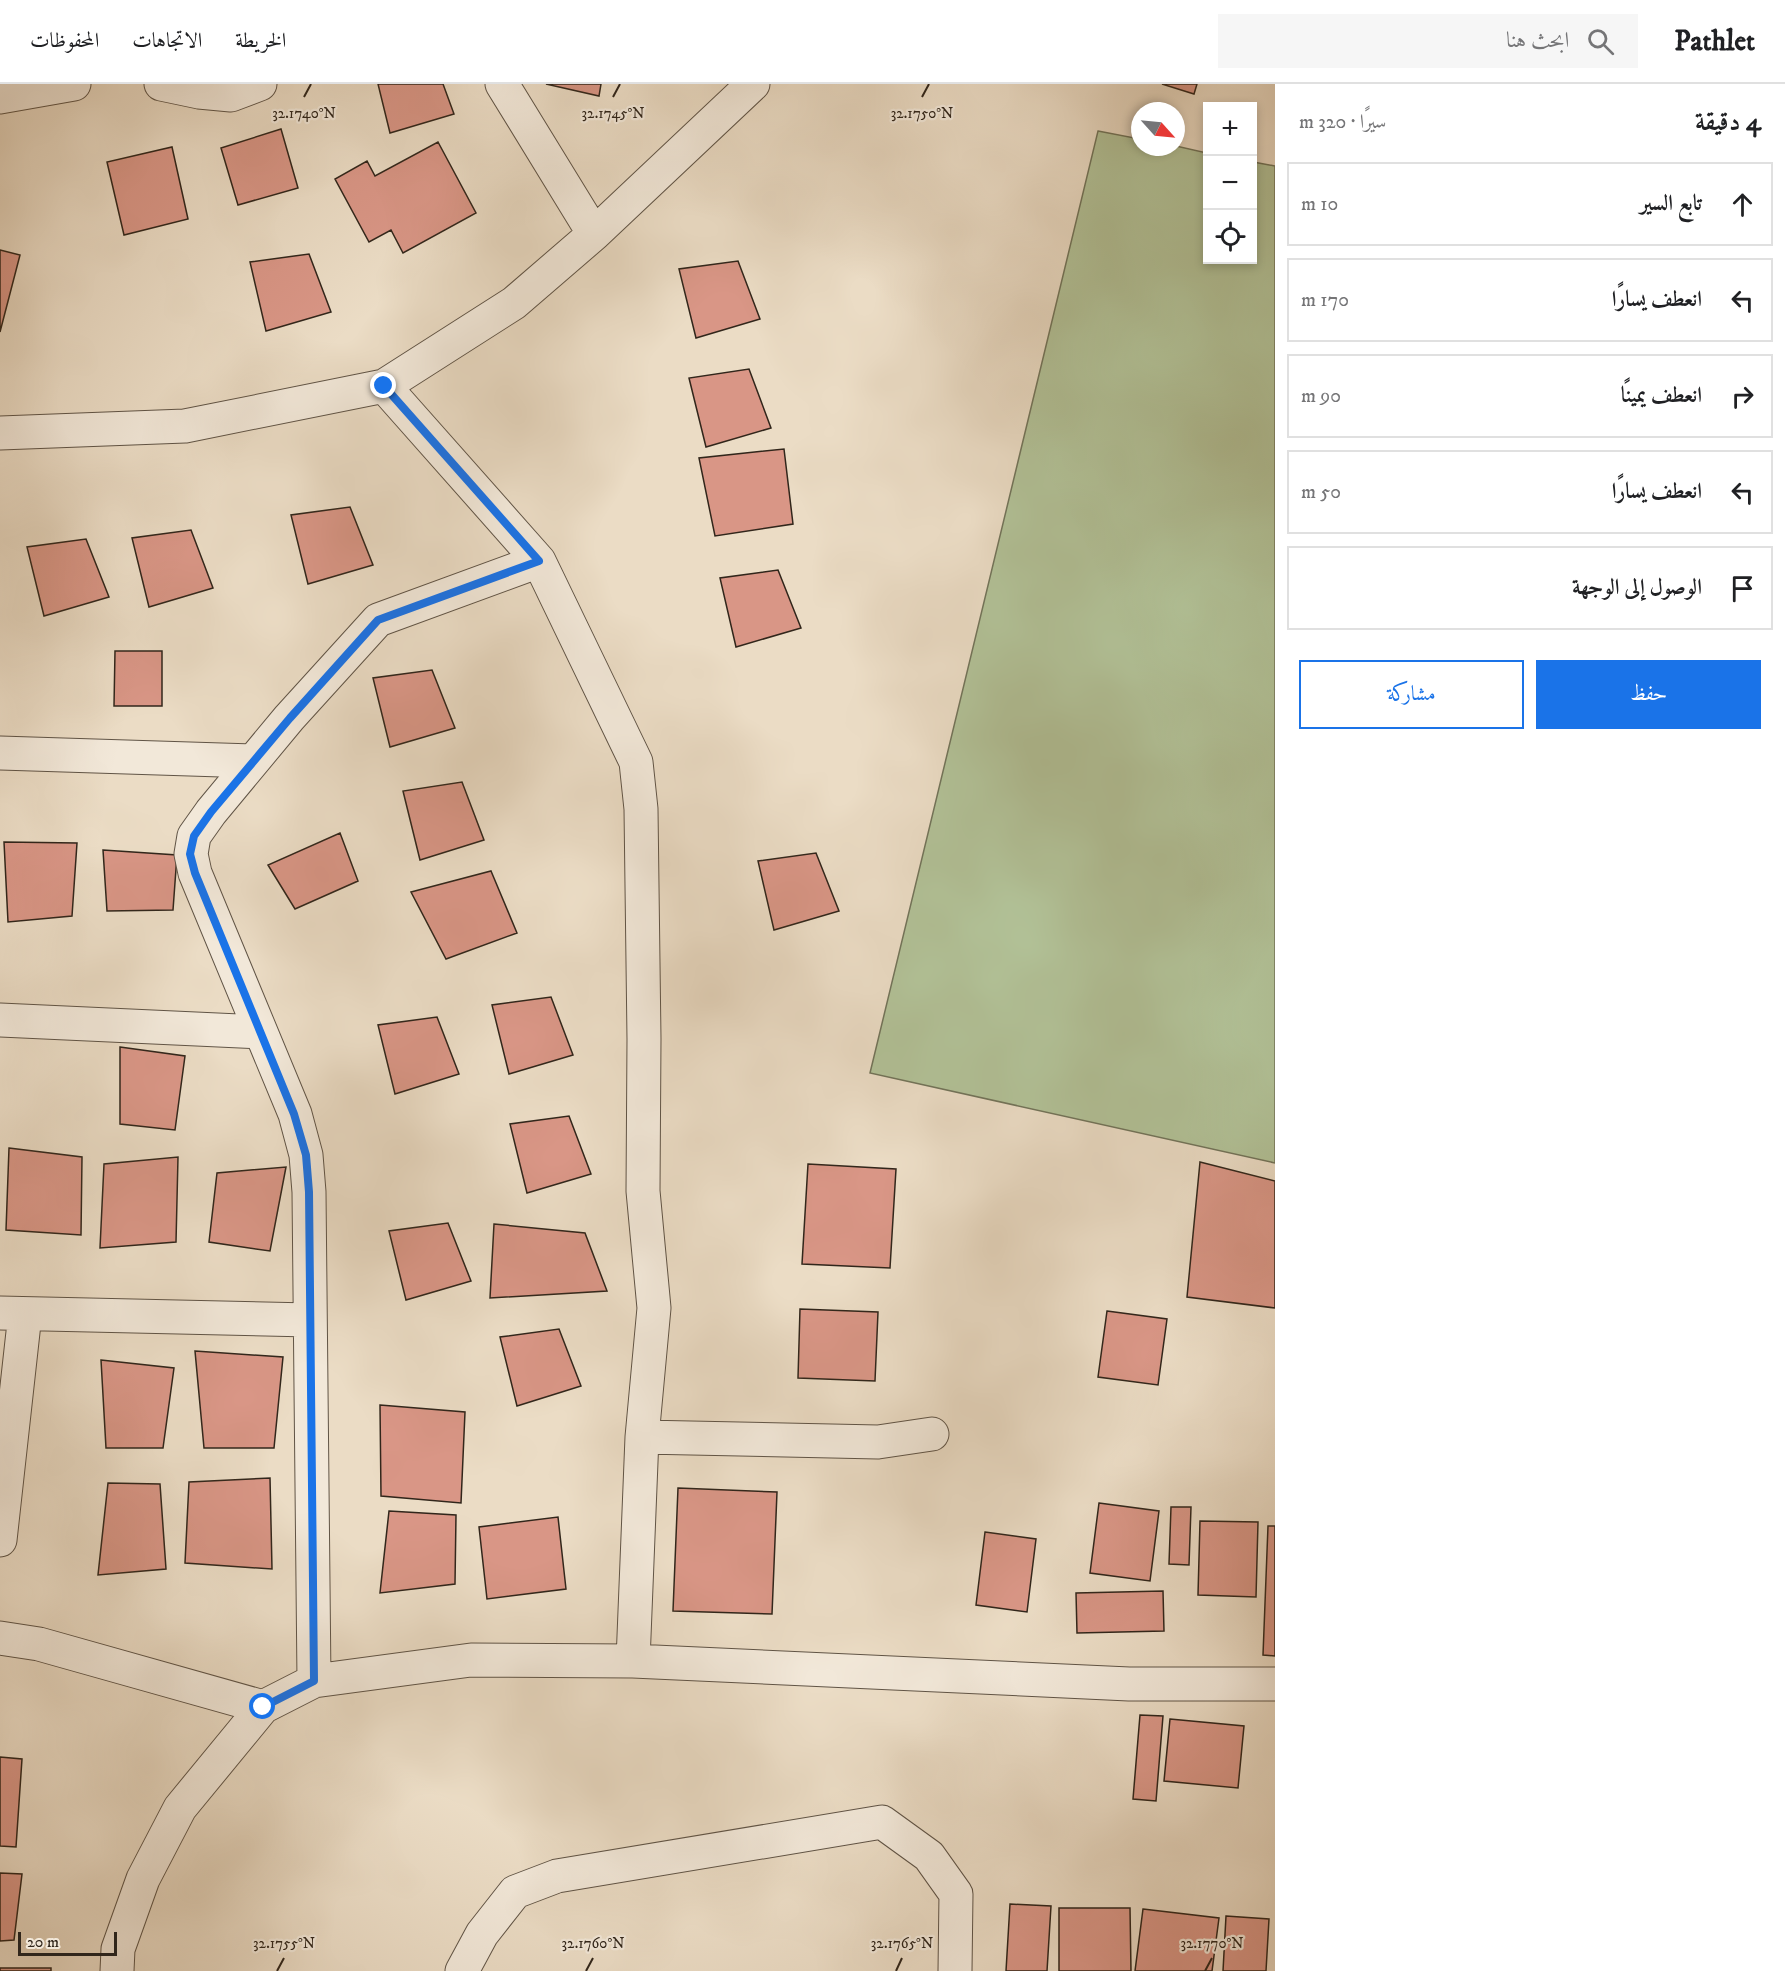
<!DOCTYPE html>
<html lang="ar">
<meta charset="utf-8">
<style>
:root{--surface:#fff;--page:#f6f6f6;--text:#202124;--muted:#757577;--line:#e0e0e0;--accent:#1a73e8}
body{margin:0;font-family:"IM FELL DW Pica",Amiri,serif;background:var(--page);color:var(--text);direction:rtl}
.controls{position:absolute;right:18px;top:18px;display:grid;overflow:hidden;border-radius:0px;box-shadow:0 3px 9px #0003}
.controls button{width:54px;height:54px;display:grid;place-items:center;padding:0;border:0;border-bottom:2px solid var(--line);background:var(--surface);color:var(--text);font:30px sans-serif}
.compass{position:absolute;left:1131px;top:18px;width:54px;height:54px;border-radius:50%;background:var(--surface);box-shadow:0 3px 9px #0003;rotate:117deg}
.scale{position:absolute;left:18px;bottom:15px;width:99px;box-sizing:border-box;padding-left:6px;border:3px solid #31261b;border-top:0;font-size:16px;line-height:21px;white-space:nowrap;color:#31261b;-webkit-text-stroke:4px #f2e8d9;paint-order:stroke}
.stop{position:absolute;width:18px;height:18px;margin:-14px;border:4px solid #1a73e8;border-radius:50%;background:#fff}
.stop.end{background:#1a73e8;border-color:#fff;box-shadow:0 2px 6px #0008}
.list{margin:0;padding:0;list-style:none}
h2{display:flex;justify-content:space-between;align-items:center;height:78px;margin:0;padding:0 24px;font-size:26px}
h2 small{font-size:20px;font-weight:400;color:var(--muted)}
.list li{display:grid;grid-template-columns:39px 1fr auto;gap:18px;align-items:center;box-sizing:border-box;height:84px;margin:0 12px 12px;padding:0 12px;border:2px solid var(--line);border-radius:0px}
.list b{display:block;font-size:22px;white-space:nowrap}
.list em{font-size:20px;font-style:normal;color:var(--muted)}
.actions{display:flex;gap:12px;padding:18px 24px}
.actions a{flex:1;padding:14px 0;border:2px solid var(--accent);border-radius:0px;text-align:center;font-size:21px;color:var(--accent)}
.actions .main{background:var(--accent);color:#fff}
.icon{flex:none;width:33px;height:33px;fill:none;stroke:currentColor;stroke-width:2;stroke-linecap:round;stroke-linejoin:round}
.map{position:relative;flex:none;width:1275px;height:1887px;overflow:hidden;direction:ltr}
header{display:flex;align-items:center;gap:36px;box-sizing:border-box;height:84px;padding:0 30px;background:var(--surface);border-bottom:2px solid var(--line)}
header strong{font-size:28px}
nav{display:flex;gap:33px;margin-inline-start:auto;font-size:21px}
.search{width:420px;height:54px;background:var(--page);display:flex;align-items:center;gap:15px;box-sizing:border-box;padding:0 21px;border-radius:0px;color:var(--muted);font-size:22px}
main{display:flex}
aside{flex:1;background:var(--surface)}
.map>svg:first-child{display:block}
.green{fill:#b2c298;stroke:#72745a;stroke-width:1.5}
.building{fill:#d99686;stroke:#31261b;stroke-width:1.5}
.lines{fill:none;stroke-linecap:round;stroke-linejoin:round}
.minor-casing{stroke:#605446;stroke-width:35}
.minor{stroke:#f2e8d9;stroke-width:33}
.route{stroke:#1a73e8;stroke-width:8}
.ticks{fill:none;stroke:#31261b;stroke-width:2}
.ticks-label{font-size:15px;text-anchor:middle;fill:#31261b;stroke:#f2e8d9;stroke-width:4.5;stroke-linejoin:round;paint-order:stroke}
</style>
<header>
<strong>Pathlet</strong>
<div class="search"><svg class="icon" aria-label="search" viewBox="0 0 24 24"><circle cx="10" cy="10" r="6"/><path d="M15 15l6 6"/></svg>ابحث هنا</div>
<nav><a>الخريطة</a><a>الاتجاهات</a><a>المحفوظات</a></nav>
</header>
<main>
<aside>
<h2>4 دقيقة<small>سيرًا · 320 m</small></h2>
<ul class="list">
<li><svg class="icon" aria-label="ahead" viewBox="0 0 24 24"><path d="M12 20V5M6 11l6-6 6 6"/></svg><div><b>تابع السير</b></div><em>10 m</em></li>
<li><svg class="icon" aria-label="left" viewBox="0 0 24 24"><path d="M17 20v-9H6M10 6l-5 5 5 5"/></svg><div><b>انعطف يسارًا</b></div><em>170 m</em></li>
<li><svg class="icon" aria-label="right" viewBox="0 0 24 24"><path d="M7 20v-9h11M14 6l5 5-5 5"/></svg><div><b>انعطف يمينًا</b></div><em>90 m</em></li>
<li><svg class="icon" aria-label="left" viewBox="0 0 24 24"><path d="M17 20v-9H6M10 6l-5 5 5 5"/></svg><div><b>انعطف يسارًا</b></div><em>50 m</em></li>
<li><svg class="icon" aria-label="arrive" viewBox="0 0 24 24"><path d="M6 21V4h12l-3 4 3 4H6"/></svg><div><b>الوصول إلى الوجهة</b></div></li>
</ul>
<div class="actions"><a class="main">حفظ</a><a>مشاركة</a></div>
</aside>
<div class="map">
<svg width="1275" height="1887" viewBox="0 0 1275 1887">
<rect width="100%" height="100%" fill="#ebdcc5"/>
<filter id="stains"><feTurbulence type="fractalNoise" baseFrequency=".00333" numOctaves="4"/><feColorMatrix values="0 0 0 0 .2 0 0 0 0 .09 0 0 0 0 .02 0 0 0 .5 -.17"/></filter>
<radialGradient id="worn" r=".72"><stop offset=".6" stop-color="#630" stop-opacity="0"/><stop offset="1" stop-color="#630" stop-opacity=".3"/></radialGradient>
<!-- green -->
<path class="green" d="M1098,47l42,8v8l36,-1 31,7 1,107h44l1,-98 22,4v997l-405,-90z"/>
<!-- building -->
<path class="building" d="M378,0h65l11,30 -64,19z
M546,0h55l-2,12z
M1162,0h35l-3,10z
M281,45l17,59 -60,17 -17,-57z
M438,58l38,71 -73,40 -12,-23 -22,12 -34,-63 32,-18 8,15z
M172,63l16,72 -64,16 -17,-73z
M0,166l20,5 -20,77z
M309,170l22,58 -65,19 -16,-69z
M738,177l22,58 -64,19 -17,-69z
M749,285l22,59 -65,19 -17,-69z
M784,365l9,75 -78,12 -16,-78z
M350,423l23,58 -65,19 -17,-69z
M191,446l22,58 -64,19 -17,-69z
M86,455l23,58 -65,19 -17,-69z
M778,486l23,58 -65,19 -16,-69z
M115,567h47v55h-48z
M432,586l23,58 -65,19 -17,-69z
M462,698l22,58 -64,20 -17,-69z
M340,749l18,48 -63,28 -27,-44z
M4,758l73,1 -5,73 -64,6z
M103,766l74,5 -4,55 -66,1z
M816,769l23,58 -65,19 -16,-69z
M491,787l26,62 -71,26 -35,-67z
M551,913l22,58 -64,19 -17,-69z
M437,933l22,57 -64,20 -17,-69z
M120,963l65,9 -10,74 -55,-6z
M569,1032l22,58 -64,19 -17,-69z
M9,1064l73,9 -1,78 -75,-5z
M178,1073l-2,85 -76,6 4,-84z
M1200,1078l75,19v127l-88,-11z
M808,1080l88,5 -6,99 -88,-4z
M286,1083l-16,84 -61,-9 8,-69z
M448,1139l23,58 -65,19 -17,-69z
M494,1140l91,9 22,58 -117,7z
M800,1225l78,3 -3,69 -77,-3z
M1107,1227l60,8 -9,66 -60,-8z
M559,1245l22,57 -64,20 -17,-69z
M195,1267l88,6 -9,91h-70z
M101,1276l73,8 -11,80h-57z
M380,1321l85,7 -4,91 -80,-7z
M270,1394l2,91 -87,-6 4,-81z
M108,1399l52,1 6,85 -68,6z
M678,1404l99,4 -5,122 -99,-3z
M1099,1419l60,8 -9,70 -60,-8z
M1171,1423h20l-2,58 -20,-1z
M389,1427l67,4 -1,69 -75,9z
M558,1433l8,72 -79,10 -8,-72z
M1200,1437l58,1 -2,75 -58,-2z
M1268,1442h7v130l-12,-1z
M985,1448l51,7 -9,73 -51,-7z
M1163,1507l1,40 -87,2 -1,-40z
M1140,1631l23,1 -7,85 -23,-2z
M1170,1635l74,7 -6,62 -74,-7z
M0,1673l22,2 -6,88 -16,-1z
M0,1789l22,1 -8,66 -14,1z
M1010,1820l41,2 -4,65h-41z
M1059,1824h71l1,63h-72z
M1143,1825l76,9 -7,53h-77z
M1226,1832l43,3 -3,52h-43z
M0,1884h51v3h-51z"/>
<g class="lines">
<defs>
<path id="minor" d="M161,0l38,8 32,3 29,-11
M502,0l92,150
M0,13l74,-13
M384,302l155,175 97,201 5,47 3,230 -1,152 11,117 -12,129 -9,224
M0,349l185,-7 199,-40 130,-83 80,-69 159,-150
M0,669l253,8
M0,936l261,12
M0,1229l310,7
M642,1353l236,5 54,-8
M0,1456l25,-226
M0,1554l39,6 224,63
M314,1597l-5,-489 -3,-37 -11,-41 -100,-241 -4,-19 3,-18 17,-24 78,-94 89,-98 161,-59
M117,1887l1,-22 25,-70 37,-71 83,-101 51,-26 157,-21 162,1 496,23h146
M462,1887l20,-37 33,-42 42,-16 325,-54 47,34 27,38 -1,77"/>
</defs>
<!-- minor casing -->
<use href="#minor" class="minor-casing"/>
<!-- minor -->
<use href="#minor" class="minor"/>
</g>
<g class="lines">
<!-- route -->
<path class="route" d="M263,1623l51,-26 -5,-489 -3,-37 -12,-41 -99,-241 -5,-19 4,-18 17,-24 79,-94 88,-98 161,-59 -155,-175"/>
</g>
<!-- ticks -->
<path class="ticks" d="M304,13l7,-13M613,13l7,-13M922,13l7,-13M277,1887l7,-13M586,1887l7,-13M896,1887l6,-13M1205,1887l7,-13"/>
<g class="ticks-label">
<text x="304" y="34">32.1740°N</text>
<text x="613" y="34">32.1745°N</text>
<text x="922" y="34">32.1750°N</text>
<text x="284" y="1864">32.1755°N</text>
<text x="593" y="1864">32.1760°N</text>
<text x="902" y="1864">32.1765°N</text>
<text x="1212" y="1864">32.1770°N</text>
</g>
<rect width="100%" height="100%" filter="url(#stains)"/>
<rect width="100%" height="100%" fill="url(#worn)"/>
</svg>
<div class="controls">
<button>+</button>
<button>−</button>
<button><svg class="icon" aria-label="locate" viewBox="0 0 24 24"><circle cx="12" cy="12" r="6"/><path d="M12 2v4M12 18v4M2 12h4M18 12h4"/></svg></button>
</div>
<svg class="compass" viewBox="-18 -18 36 36"><path d="M0-13l5 13h-10z" fill="#e53935"/><path d="M0 13l5-13h-10z" fill="#757577"/></svg>
<div class="scale">20 m</div>
<div class="stop" style="left:263px;top:1623px"></div>
<div class="stop end" style="left:384px;top:302px"></div>
</div>
</main>
